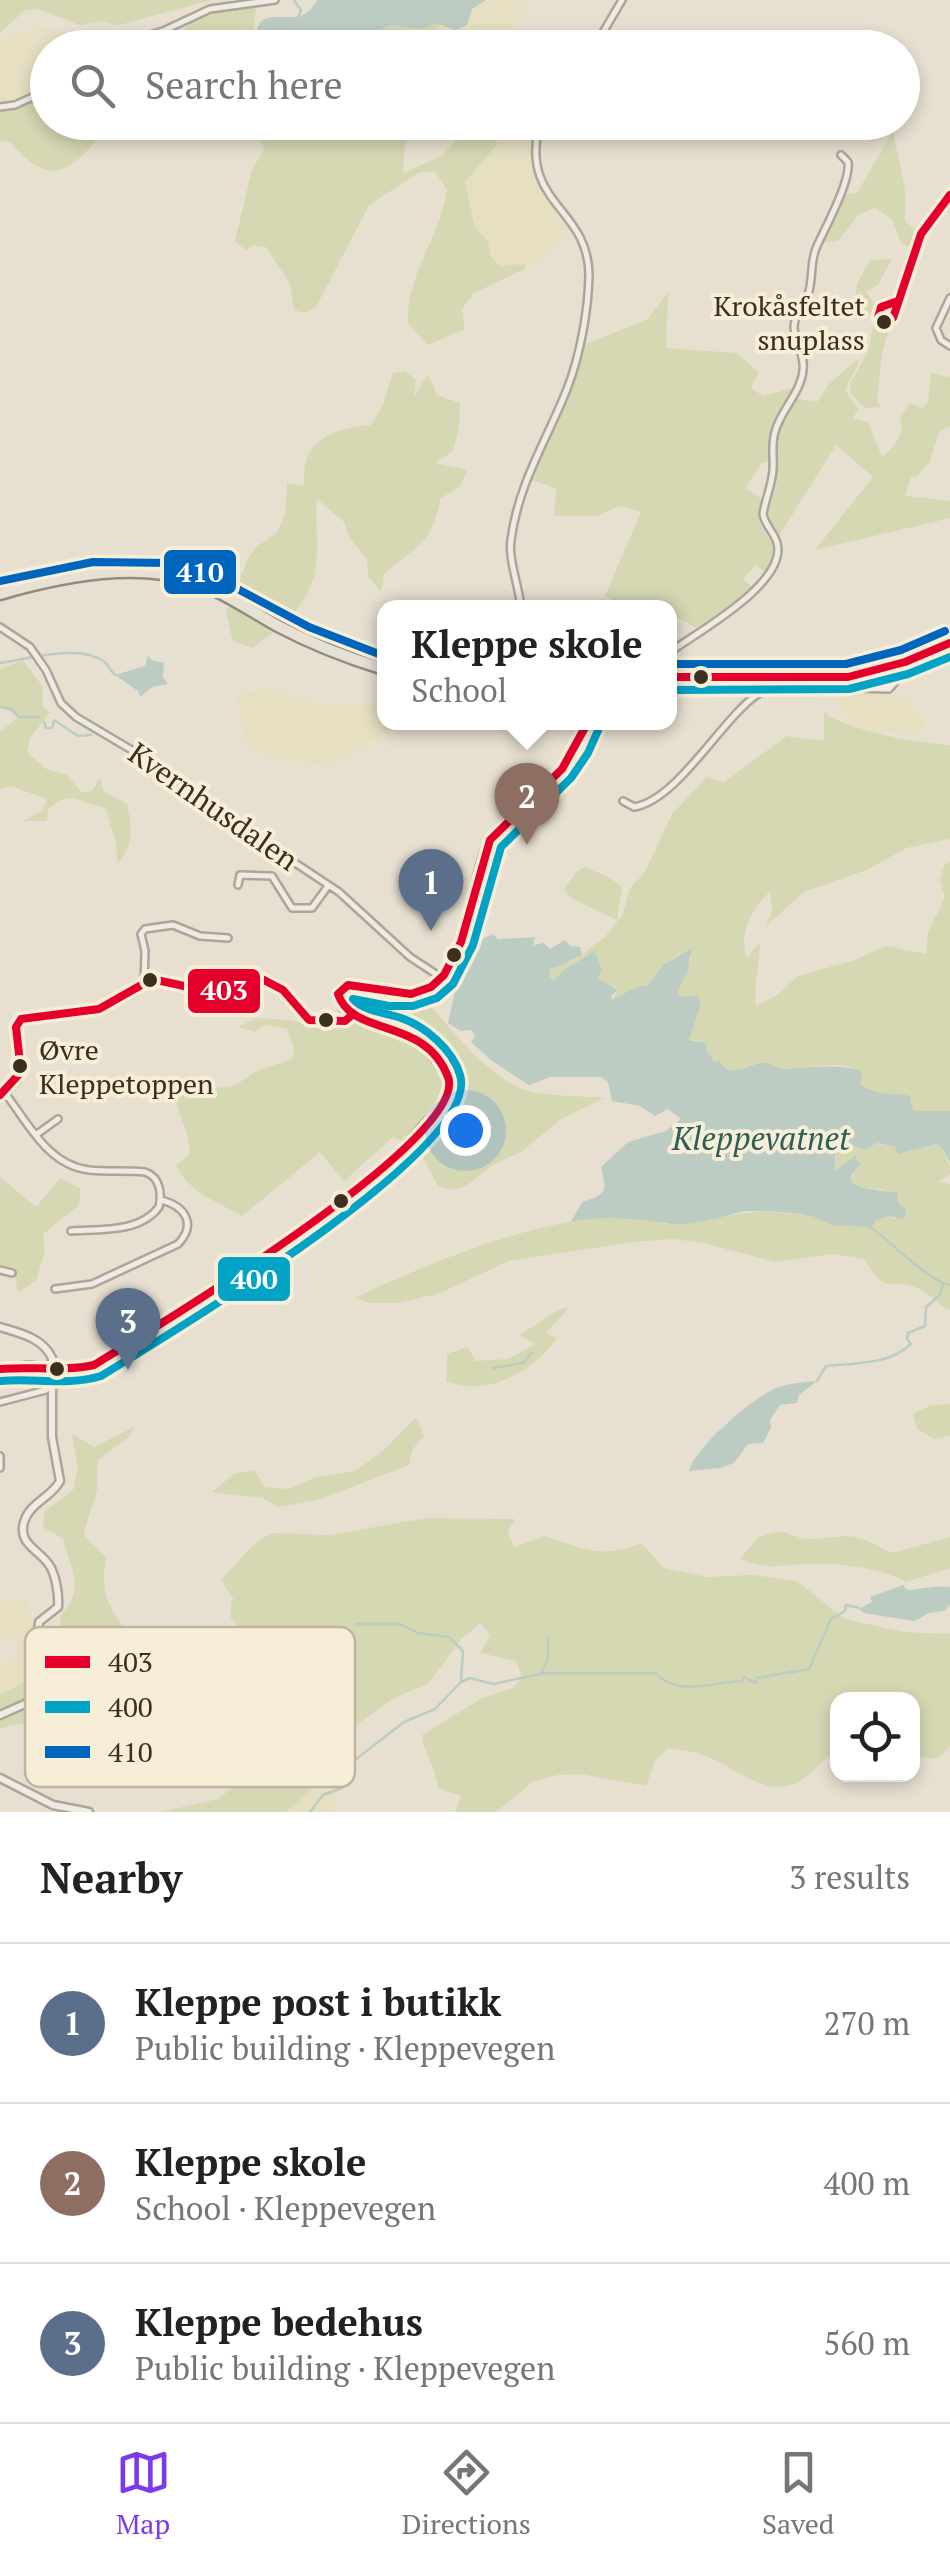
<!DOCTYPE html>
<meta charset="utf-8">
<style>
:root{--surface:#fff;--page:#f2f2f2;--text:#222;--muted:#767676;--line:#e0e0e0;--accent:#7c3aed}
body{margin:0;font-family:"PT Serif",serif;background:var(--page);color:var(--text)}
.controls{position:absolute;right:30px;bottom:30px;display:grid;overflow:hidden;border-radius:20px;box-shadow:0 5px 15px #0003}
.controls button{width:90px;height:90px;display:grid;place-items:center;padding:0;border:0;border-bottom:2px solid var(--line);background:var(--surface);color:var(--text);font:50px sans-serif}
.you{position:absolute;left:465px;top:1130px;width:35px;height:35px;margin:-25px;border:8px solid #fff;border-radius:50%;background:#1a73e8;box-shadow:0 0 0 15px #1a73e833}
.badge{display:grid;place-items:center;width:65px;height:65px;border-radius:50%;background:var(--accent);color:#fff;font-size:32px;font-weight:700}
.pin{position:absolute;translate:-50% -82px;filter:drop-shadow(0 2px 5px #0008)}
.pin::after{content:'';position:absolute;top:52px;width:35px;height:30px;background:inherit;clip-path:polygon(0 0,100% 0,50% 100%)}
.popup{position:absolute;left:377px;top:600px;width:300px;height:130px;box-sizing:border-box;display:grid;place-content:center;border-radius:20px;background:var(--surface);filter:drop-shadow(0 2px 8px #0005);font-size:32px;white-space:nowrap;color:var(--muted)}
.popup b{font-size:38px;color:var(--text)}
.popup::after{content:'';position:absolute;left:50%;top:100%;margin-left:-20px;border:20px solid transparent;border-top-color:var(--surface)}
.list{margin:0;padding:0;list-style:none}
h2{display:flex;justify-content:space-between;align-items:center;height:130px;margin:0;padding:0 40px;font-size:42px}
h2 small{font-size:32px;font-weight:400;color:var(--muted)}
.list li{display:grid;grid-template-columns:65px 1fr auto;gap:30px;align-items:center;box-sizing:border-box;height:160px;padding:0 40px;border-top:2px solid var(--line)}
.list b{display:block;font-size:38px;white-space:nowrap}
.list p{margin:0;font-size:32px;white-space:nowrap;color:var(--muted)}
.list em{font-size:32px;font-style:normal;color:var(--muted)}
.icon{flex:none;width:55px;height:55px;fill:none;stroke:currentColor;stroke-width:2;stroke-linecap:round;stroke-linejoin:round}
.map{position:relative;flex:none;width:950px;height:1812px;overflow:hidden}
.search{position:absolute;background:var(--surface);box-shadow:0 5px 15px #0003;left:30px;right:30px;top:30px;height:110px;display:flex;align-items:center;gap:25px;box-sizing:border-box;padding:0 35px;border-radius:55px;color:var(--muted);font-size:38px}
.sheet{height:610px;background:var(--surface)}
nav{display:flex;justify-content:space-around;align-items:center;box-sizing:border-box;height:140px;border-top:2px solid var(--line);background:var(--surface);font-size:28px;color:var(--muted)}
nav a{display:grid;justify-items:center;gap:5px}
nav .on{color:var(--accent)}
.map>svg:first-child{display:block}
.farmland{fill:#e6dfc2}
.green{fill:#d6d7b3}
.water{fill:#bcccc2}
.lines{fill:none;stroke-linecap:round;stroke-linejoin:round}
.stream{stroke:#bcccc2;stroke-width:2.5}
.minor-casing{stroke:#ada599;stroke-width:10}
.tertiary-casing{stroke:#ada599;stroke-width:11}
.secondary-casing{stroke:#9c958a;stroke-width:12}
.primary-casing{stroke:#928b80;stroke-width:15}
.minor{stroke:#efebe3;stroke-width:5}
.tertiary{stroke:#efebe3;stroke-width:6}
.secondary{stroke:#efebe3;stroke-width:8}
.primary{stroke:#e6e1d4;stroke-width:10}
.bus-1-casing{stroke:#f7eed8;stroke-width:15}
.bus-2-casing{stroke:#f7eed8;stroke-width:15}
.bus-3-casing{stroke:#f7eed8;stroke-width:15}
.bus-1{stroke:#e4002b;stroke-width:8}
.bus-2{stroke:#03a3c5;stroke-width:8}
.bus-3{stroke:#0065bd;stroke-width:8}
.bus-dot{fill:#3d2e20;stroke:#f7eed8;stroke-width:4}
.labels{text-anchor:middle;stroke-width:8;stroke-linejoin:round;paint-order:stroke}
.bus-label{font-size:28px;fill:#3d2e20;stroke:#f7eed8;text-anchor:end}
.street-label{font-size:30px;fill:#3d2e20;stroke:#f7eed8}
.water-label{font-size:32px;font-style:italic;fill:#2f5d5a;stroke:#f7eed8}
.key{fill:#f7eed8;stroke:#bfb4a1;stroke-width:2.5}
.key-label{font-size:28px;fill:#3d2e20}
.line-badge{stroke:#f7eed8;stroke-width:4}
.badge-label{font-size:28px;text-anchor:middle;font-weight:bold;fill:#fff}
</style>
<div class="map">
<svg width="950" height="1812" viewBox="0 0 950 1812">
<rect width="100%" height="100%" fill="#e7e0d1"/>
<!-- farmland -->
<path class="farmland" d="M486,0h43l-4,14 -18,25 -11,8 -67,1 7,-20 5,-3 14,5 17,-21z
M49,27l60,20 26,-10 18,4 4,6 -109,1 -1,52 -9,-5 -14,1 -24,9v-64l20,-10z
M513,123h33l-5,12 2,54 26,41 -18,21 -26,18v-5l-24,2 -10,-9 -3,-16 -14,-16 -9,-43z
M272,688l51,17 61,-1v18l32,1 -20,5 -57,35 -13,3 -58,-9 -15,-8 -8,-9 -9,-46z
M848,689l56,8 23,27 -11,11 -53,-6 -23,-18 -3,-13z
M14,1597l15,2 2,25 22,20 5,14 -3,7 -55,30v-29l12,-6 6,-10 -1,-15 -17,5v-37z
M347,1741l6,10 -4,17 -18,44h-45l27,-24z"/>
<!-- green -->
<path class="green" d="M0,0h212l-93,25 -18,-4 -21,4 -42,-16 -13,1 -25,23z
M225,6l31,2 -3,27 5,12h-75l-12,-5 28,-27z
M436,23l5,2 -6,3 -6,19 -60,1 2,-12 17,-11 33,4z
M38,95l9,5 1,22 63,1c-35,41 -55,73 -101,19l-10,-1v-36l24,-9z
M250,123h169l-14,22 -2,28 40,-18 18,-21 17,-11 20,20 -33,39 9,43 14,17 3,15 9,9 25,-2v5l-51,24 -12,16 3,20 -37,16 -20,-21c-3,-49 33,-87 39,-135l-12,-17h-15l-51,33 -53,102 -12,6 -10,-3 -4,-26 -24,-37 -11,-2 -10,5 -10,-9 17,-72 13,-20z
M893,131l12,59v31l12,11 -6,15 -10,-4 -9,-24 -17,-11 -17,7 -20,26 -19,2 14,-20 3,-17 8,-11 13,-2z
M892,259l-14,26 -12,7 7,10h5l-9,13 -17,-5 6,-28 12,-22z
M668,292l-2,56 70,5 23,19 -8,16 12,8 30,-8c-10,28 -23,43 -23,73l-9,2 -15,25 17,12c-1,6 -4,12 -4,17 3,25 28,25 7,56l-10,-8 -13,14 10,9 -52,43 -22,-13h-9v-10l-45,-1 -20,-11 36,-84 -22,-6 -21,10h-44l2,-28 -28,-9 53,-133 67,-27z
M874,323l15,5 -7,26 -5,47 4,6 -16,1 -14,-14 -1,-10 18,-33z
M856,360l3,2 -14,28 13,19 -5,9 15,4 14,35c14,-12 23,-22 18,-41l10,-12 14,4 4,-6 3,-29 19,4v49l-11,6 -10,31 -12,13 -6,1 -6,19 45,5v17l-135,32 58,-73 -37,-32 -59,94 -9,-11 -4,-17 15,-83 10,-15 4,-15 24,4 12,-18z
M405,371l11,9 -2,17 14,-23 9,21 23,8 -1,25 -6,23 -18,12 32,7 -7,16 -20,13c-7,45 -24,47 -56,75l-3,18 -13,-16 -1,-16 -19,-25 -3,-12 -28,-24c-2,19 1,37 0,56 -1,44 -31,70 -65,93l-19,-7 -7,-28 22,-54 9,-13 20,-13 8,-19 2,-31 17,3c-3,-47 27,-57 67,-61l12,-20 10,-32z
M23,660l20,27v20l7,5 -20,26 -3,14 19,17 21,6 14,17 11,-1 8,-13 4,14 23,12c5,25 8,41 -10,60 2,-22 -7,-36 -11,-56 -29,-5 -32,-20 -58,1l-1,12h-24l19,-10 5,-12 -36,-13 -11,3v-57l19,-15 -19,-11v-37z
M824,712c23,19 95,31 126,33v94l-44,9 -37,21 -65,23 -38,34 6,-16 -2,-19c-18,20 -32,39 -23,67l13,-16c0,21 -7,43 -4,64l21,-11 21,-19 54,-15 34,-15 40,8 2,-22 17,-34 -5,-18 4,-14 6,-5v250h-37l-3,-8 1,-7c-19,-3 -34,1 -51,-11l2,-12c-19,-15 -52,-5 -75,-3 -12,0 -25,-8 -38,-5 -9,2 -13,9 -22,5 -13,-4 -20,-18 -25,-29l-13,-1 1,-9 -12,-42 14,-32 -13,-3 -16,11 -15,21h-9l-27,15 6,-11 -4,-4 -9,-1 -8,-7 1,-4 -23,-11 -21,18 -5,-5 2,-10 23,-6 31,-23 18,-23 7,-26 15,-16 27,-58 35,-37 17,5 63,-46 37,5z
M584,867l25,10 13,10 -5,33 -46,-22 -7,-8 12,-18z
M428,1003c24,27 52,63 84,81 24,14 64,11 92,14l-43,21 -40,33 -27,12 -28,22 -15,4 -13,-4 -21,-39 -24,-10 -49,44 -24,-29 -78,64c-26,-16 -51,-21 -66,-51l13,-10c2,-19 -8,-35 -13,-54l10,-10 48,-5 21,-14 37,-13 2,-11 -7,-19 -22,-4 -10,7 -17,-5 19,-9 32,2 34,8 19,-8h15l-3,-6 12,-4 35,2z
M876,1143l30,7 30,-6c10,5 14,19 14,29l-12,9 12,2v126c-10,-4 -17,-13 -26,-19 -35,-18 -33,11 -60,-32l-31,-5 -58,8 -71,-19 -31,-4 -40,3 -124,19 -69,32 -41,10h-29l-15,-5c75,-36 229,-102 309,-74l99,-13 51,5 18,9 30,1 27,-10 6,3 6,-11 -17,-19 -21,-1 -12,-6 4,-13 -11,-4 -9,6v-18l13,-9 24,3z
M0,1177l36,30 24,-29 21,11 -3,17 -35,28 2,17 -9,30 -18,11 -3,-17 -15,-6z
M570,1307l-24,26 10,5c-12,22 -43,42 -68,47 -12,3 -29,0 -42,-3l1,-28 21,-7 7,14 34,-2 26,-15 -15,-9 38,-25z
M950,1404v32l-16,3 -17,-10 -4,-15 18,-9z
M416,1417l8,19 -12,14 -3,15 -91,35 -40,7 -15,-9 -51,-6 22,-18 20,-4 11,17 24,2 27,-12 39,-6 29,-21z
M134,1427l-6,11 -30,22c-2,12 1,23 -2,34 -4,15 -10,27 -12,42l22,21c-5,33 -1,45 19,72l22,4 2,31 38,18 26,1 35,-15h34l2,-11 -7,-19 -32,-4 -14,-15v-18l3,-1 -13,-20 34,-37 16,-10 58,2 99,-17 87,1 -7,12 6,16 31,-11c39,12 54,24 96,7l23,25 43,9 46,-2 44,6 48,38 58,13 47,2v113l-12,11h-15l-9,-6 6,-13 -7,-5 -1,-34h-74l-1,50c-13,9 -23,22 -36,30 -30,20 -62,-9 -88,-21 -15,-7 -30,-10 -46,-10l-12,12 -9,25 -65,-12 -23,1 -24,6 -38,31h-41l6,-16 -23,-8c-2,-22 -15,-36 -16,-53l60,-37 31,-10 9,-10 -6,-17 -36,-8 10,-18 -9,-12 -20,16 -32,44 -37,16 -43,32 -2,10 -34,47 -27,24h-125l57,-13 24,-19 27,-14 2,-12 -6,-16 -44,-16 -82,-10 3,-16 -17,-4 -19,3 -3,28 11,2 14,-7c7,39 -11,41 -45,45l27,-12 8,-11 -9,-7 -28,2 10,-18 -31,-12 -24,16 -36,7v-33l73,-38 -11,-23 -2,-19c26,-23 11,-47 3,-76l-20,-12 1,-15 29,-22 5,-21 -6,-35 22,13z
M782,1531c30,13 34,7 64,5 16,0 32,10 46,17l58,-16v31l-44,14c-29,-16 -69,-19 -103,-18 -23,2 -40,5 -63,-5l18,-22z"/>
<!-- water -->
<path class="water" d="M318,0h168l-14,9 -5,16 -12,5 -19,-7 -15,6 -32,-4 -18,11 -2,11 -112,-1c-4,-41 23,-25 43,-30 8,-2 13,-10 18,-16z
M148,655l3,5 13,3 -1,14 5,7 -16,3 -12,10 -2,-6 -23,-16 30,-9z
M492,934l6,5 37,-2 -2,8 11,-2 6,6 15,-9 5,6 10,1 2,8 -27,13 -4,-1 -2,9 5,5 11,-12 30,-18 7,20 -5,7 21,12 -7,6 1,4 27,-14h9l15,-21 29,-17 -5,25 -9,17 2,7 17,-2 4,8 -12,37 17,3 1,9 8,10 3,-2 9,10c14,2 25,-8 38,-7 8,1 15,7 23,6 24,-2 47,-5 71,1l3,3 -2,12c19,11 30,7 51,11l-1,7 4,8h36v51l-7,-13 -7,-5 -38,10 -3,-7 -18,-4 -11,7 -17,-6 -14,8v19l21,-16v5l5,4 -9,10 -1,8 12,6 34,5 1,10 8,6 -2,10 -15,-3 -14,5 -4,7c-13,-3 -26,-1 -39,-3 -7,-2 -14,-8 -22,-9 -12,-3 -58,-7 -70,-4 -23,6 -51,15 -76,11 -32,-5 -61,-8 -93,-1l11,-20c27,-8 24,-12 19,-35l27,-25 38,-11 15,-12 -13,-10 -13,7 -15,-10 -28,-5 -4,-19 -7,-5h-51l-21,8 -37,-24 -21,-19 4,-6 -4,-6 -10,1 -13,-8 16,-73z
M817,1381l-18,14 -2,8 -17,2 -10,15 1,8 -8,15 -15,1 -14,19 -14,5 -31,3c5,-23 69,-78 90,-84 12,-4 25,-5 38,-6z
M903,1585l4,5c12,-1 34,-5 43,-3v18l-6,6 -15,2 -15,8 -50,-8 -5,-4 13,-7 -2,-5z"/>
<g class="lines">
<!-- stream -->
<path class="stream" d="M294,0l7,10 -3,7
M218,48l24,-13 14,-1
M0,663c28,-4 80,-20 105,-1 4,4 5,9 10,13
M0,707l11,2 8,8h20
M44,722l2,6h6l2,-8 24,16 13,-1
M871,1228c19,12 59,55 79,57
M493,1368l30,-5 9,-10
M817,1381l9,-15c29,-3 63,-1 85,-22l-4,-5 1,-6 17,-7 1,-19 14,-12 3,-11
M356,1624h44l18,9 31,4 14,14 -2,29
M540,1675l8,-16v-21
M310,1812l13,-17 19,-7 13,-28 49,-38 31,-13 26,-27 9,-4 23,6 52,-11h111c20,25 60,8 86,8l2,-4 12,6 1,-5 52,-9 22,-50 14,-8 1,-6 13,3"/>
<defs>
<path id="minor" d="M107,48l56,-17 47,-22 65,-9
M594,48l28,-48
M0,107l15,-2 33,-15
M950,298l-14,30 5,12 9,6
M521,608c-2,-22 -13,-49 -10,-68 7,-56 36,-100 56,-151 13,-33 21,-77 22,-113 0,-70 -71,-71 -49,-154
M0,627l30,20 16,23 15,33 15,14 91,54 42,35 130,86 71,65 32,21
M670,652c26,-19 118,-69 107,-109 -3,-11 -12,-17 -14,-29 2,-14 9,-29 10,-44 1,-13 -2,-26 2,-38 5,-21 26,-39 28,-62 2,-17 -9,-28 -9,-44 1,-14 11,-22 15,-35 4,-14 1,-31 8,-45 8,-18 34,-65 31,-84l-7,-7
M591,722h26
M623,801l11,6c44,-7 88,-89 124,-113 21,-14 104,-5 131,-5l6,-7 -5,-15
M238,885l2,-10 32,1 20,32h20l16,-22
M144,983l1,-32 -4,-17 4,-5 28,-4 27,11 28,2
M4,1092c24,30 43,73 85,78 19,2 38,0 56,2 15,5 17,21 14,35 -19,26 -59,22 -88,24
M37,1134l21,-15
M0,1270l12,3
M55,1289l37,-5 86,-40c19,-20 7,-38 -17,-44
M0,1402l46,-12 6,-5
M0,1456v12"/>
<path id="tertiary" d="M898,301l-17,6 -3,11 7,4 8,-4 3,-7c11,-44 20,-84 54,-116
M0,1095c35,-24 19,-35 16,-68l5,-8 78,-10 33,-16 20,-14 64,14 46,-14c25,4 30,26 47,41l36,1 7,-6
M0,1327c20,6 43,11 52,31v79l8,44c-9,17 -30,21 -36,41 -7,24 19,29 27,46 5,10 8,27 7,39l-19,15 -1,8 30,32 -4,9 -25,13 -12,19 -27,12
M0,1778l53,27 36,7"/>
<path id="secondary" d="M0,1369l29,-3 41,4 24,-5 139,-85 51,-35 114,-90 47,-53 5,-16 -2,-10c-10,-15 -23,-32 -38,-41 -24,-15 -66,-6 -72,-41l10,-9c28,4 57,18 83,2 39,-25 39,-101 56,-141 7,-16 24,-27 37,-39 28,-24 52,-48 64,-85"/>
<path id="primary" d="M0,594c55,-16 133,-32 189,-14 32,10 60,30 89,46 34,18 70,32 106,43
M670,677h178l57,-15 45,-19"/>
</defs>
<!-- minor casing -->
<use href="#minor" class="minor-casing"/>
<!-- tertiary casing -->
<use href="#tertiary" class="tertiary-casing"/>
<!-- secondary casing -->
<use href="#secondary" class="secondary-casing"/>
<!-- primary casing -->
<use href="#primary" class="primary-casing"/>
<!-- minor -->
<use href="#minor" class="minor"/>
<!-- tertiary -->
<use href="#tertiary" class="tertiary"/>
<!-- secondary -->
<use href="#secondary" class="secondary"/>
<!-- primary -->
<use href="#primary" class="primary"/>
<defs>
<path id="bus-1" d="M898,301l-17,6 -3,11 7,4 8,-4 28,-84 29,-39
M670,677h178l57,-15 45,-19
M0,1095l21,-23 -5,-45 5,-8 78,-10 53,-30 64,14 46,-14 21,11 26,30 36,1 7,-6
M0,1369c32,-3 63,3 94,-4 52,-32 378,-227 354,-288 -23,-61 -95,-39 -110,-83l10,-9 63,9 20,-7 13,-12 17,-33 29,-102 72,-71 26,-47"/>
<path id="bus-2" d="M670,690l179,-1 59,-15 42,-17
M1,1381c34,-3 67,5 100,-5 60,-37 383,-228 359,-301 -7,-25 -35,-49 -59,-57 -17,-6 -36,-6 -48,-19l36,7h24l24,-8 16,-14 20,-39 28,-98 70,-69 17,-25 12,-27"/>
<path id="bus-3" d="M0,581l93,-19 77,1 47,15 92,49 75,29
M670,664h176l55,-14 44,-19"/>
</defs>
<!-- bus-1 casing -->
<use href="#bus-1" class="bus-1-casing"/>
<!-- bus-2 casing -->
<use href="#bus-2" class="bus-2-casing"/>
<!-- bus-3 casing -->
<use href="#bus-3" class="bus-3-casing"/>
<!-- bus-1 -->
<use href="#bus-1" class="bus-1"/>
<!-- bus-2 -->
<use href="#bus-2" class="bus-2"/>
<!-- bus-3 -->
<use href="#bus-3" class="bus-3"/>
</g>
<!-- markers -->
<g class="bus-dot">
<circle cx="884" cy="322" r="9"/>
<circle cx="701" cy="677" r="9"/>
<circle cx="454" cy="955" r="9"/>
<circle cx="150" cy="980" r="9"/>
<circle cx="326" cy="1020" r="9"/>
<circle cx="20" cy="1066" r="9"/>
<circle cx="341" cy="1201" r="9"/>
<circle cx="57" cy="1369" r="9"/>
</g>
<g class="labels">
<!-- bus labels -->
<g class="bus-label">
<text x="865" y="316">Krokåsfeltet<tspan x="865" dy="34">snuplass</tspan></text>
<text x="39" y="1060" text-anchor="start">Øvre<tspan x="39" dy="34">Kleppetoppen</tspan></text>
</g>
<!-- street labels -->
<g class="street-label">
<text transform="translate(213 807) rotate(35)" y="10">Kvernhusdalen</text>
</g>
<!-- water labels -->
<g class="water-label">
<text x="761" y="1150">Kleppevatnet</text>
</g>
</g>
<!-- legend -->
<rect x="25" y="1627" width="330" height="160" rx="15" class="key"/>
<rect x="45" y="1656" width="45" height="12" fill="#e4002b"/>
<rect x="45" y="1701" width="45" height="12" fill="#03a3c5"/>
<rect x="45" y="1746" width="45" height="12" fill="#0065bd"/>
<g class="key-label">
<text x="108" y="1672">403</text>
<text x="108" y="1717">400</text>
<text x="108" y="1762">410</text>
</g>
<g class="line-badge">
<rect x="162" y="548" width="76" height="48" rx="10" fill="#0065bd"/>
<rect x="186" y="967" width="76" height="48" rx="10" fill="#e4002b"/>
<rect x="216" y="1255" width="76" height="48" rx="10" fill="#03a3c5"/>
</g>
<g class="badge-label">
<text x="200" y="582">410</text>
<text x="224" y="1000">403</text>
<text x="254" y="1289">400</text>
</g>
</svg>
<div class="controls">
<button><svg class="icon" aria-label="locate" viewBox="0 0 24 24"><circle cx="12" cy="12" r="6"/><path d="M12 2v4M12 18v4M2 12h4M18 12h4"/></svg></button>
</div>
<div class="you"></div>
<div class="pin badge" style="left:431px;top:931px;background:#5c6f8a">1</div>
<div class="pin badge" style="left:527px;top:845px;background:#8d6e63">2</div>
<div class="popup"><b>Kleppe skole</b>School</div>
<div class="pin badge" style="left:128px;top:1370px;background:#5c6f8a">3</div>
<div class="search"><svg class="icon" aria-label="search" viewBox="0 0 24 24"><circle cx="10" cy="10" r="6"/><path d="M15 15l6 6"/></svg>Search here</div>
</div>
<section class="sheet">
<h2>Nearby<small>3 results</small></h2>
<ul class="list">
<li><span class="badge" style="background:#5c6f8a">1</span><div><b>Kleppe post i butikk</b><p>Public building · Kleppevegen</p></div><em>270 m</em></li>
<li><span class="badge" style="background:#8d6e63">2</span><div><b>Kleppe skole</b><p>School · Kleppevegen</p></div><em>400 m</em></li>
<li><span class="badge" style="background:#5c6f8a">3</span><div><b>Kleppe bedehus</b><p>Public building · Kleppevegen</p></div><em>560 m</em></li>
</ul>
</section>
<nav>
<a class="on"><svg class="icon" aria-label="map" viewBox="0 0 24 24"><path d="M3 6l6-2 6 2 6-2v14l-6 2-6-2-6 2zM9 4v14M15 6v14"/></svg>Map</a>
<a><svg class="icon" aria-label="directions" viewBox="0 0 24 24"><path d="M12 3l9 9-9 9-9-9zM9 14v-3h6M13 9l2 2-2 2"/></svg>Directions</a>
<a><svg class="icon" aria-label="saved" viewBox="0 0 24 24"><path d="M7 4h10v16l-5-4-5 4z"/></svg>Saved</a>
</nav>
